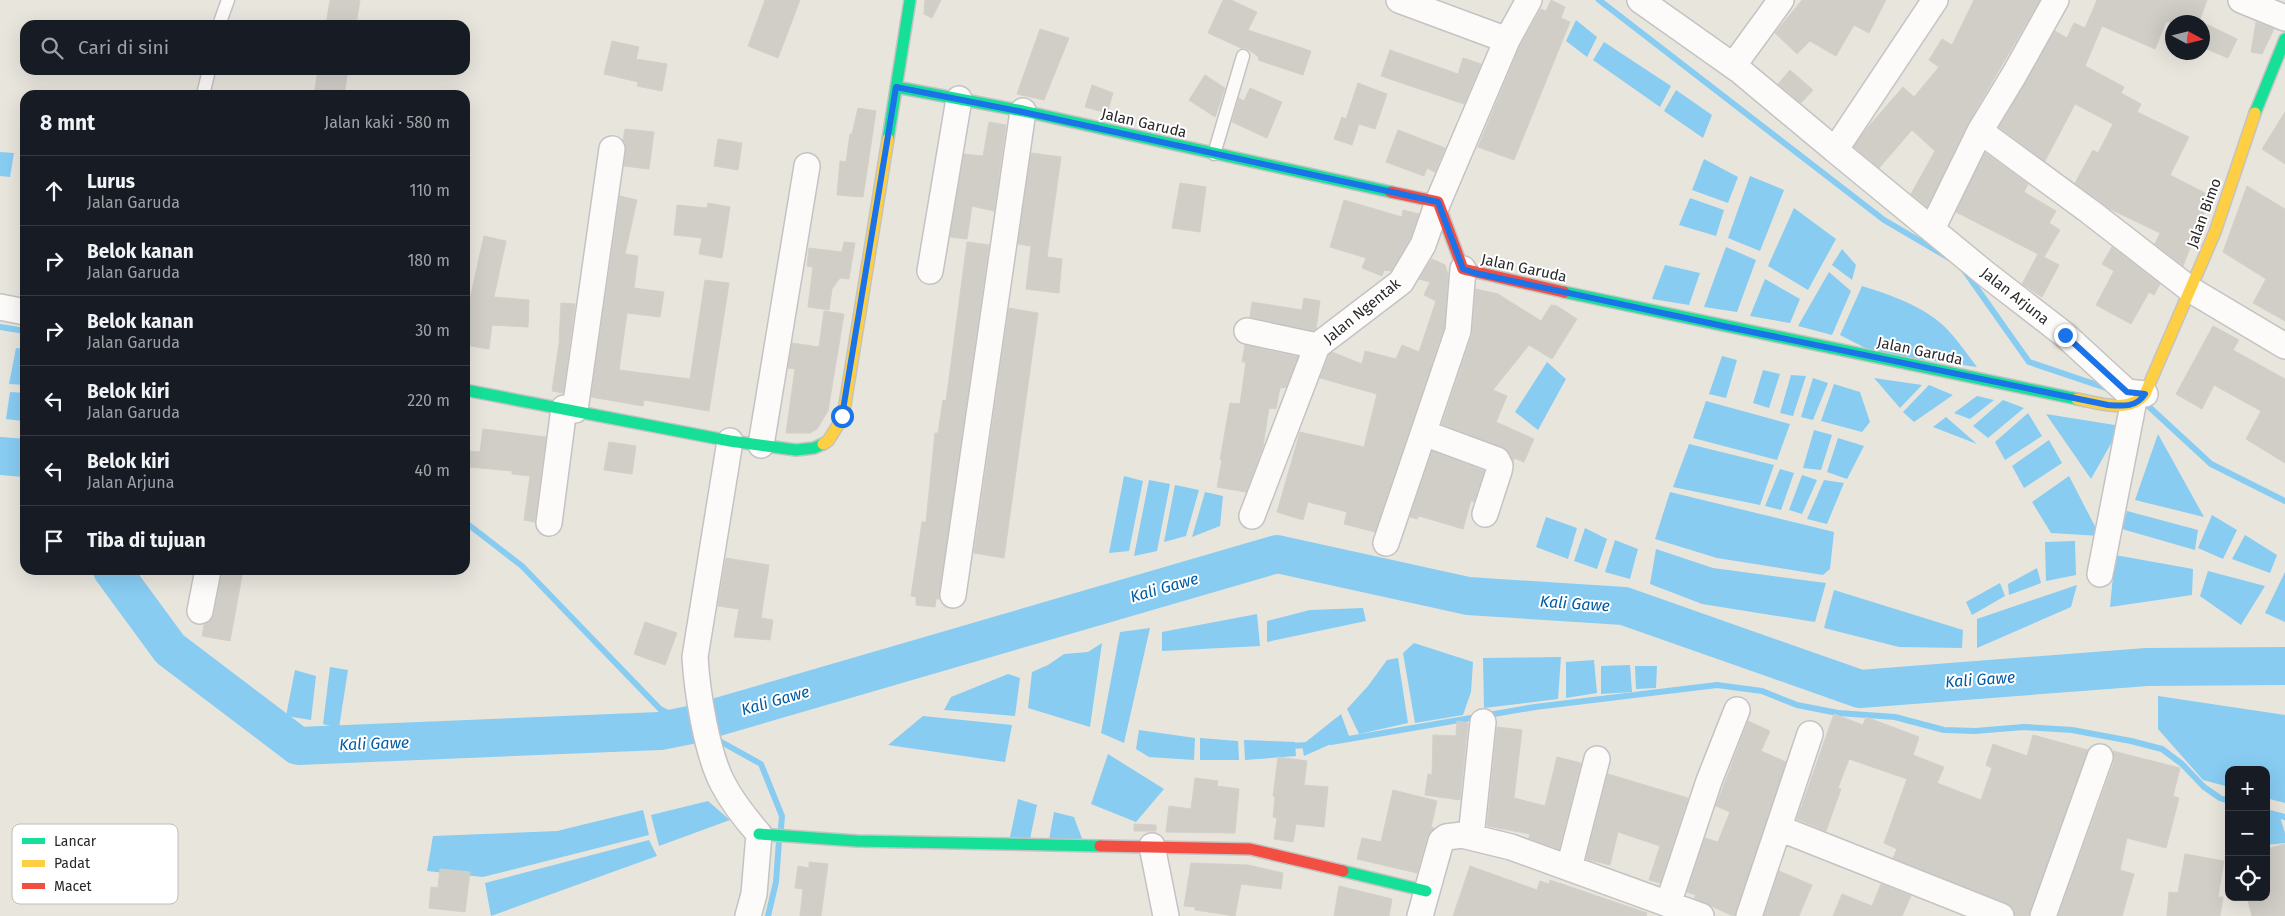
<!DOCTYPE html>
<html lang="id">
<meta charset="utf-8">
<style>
:root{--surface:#171b24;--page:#20242c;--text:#f1f3f6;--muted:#9ea1a6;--line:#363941}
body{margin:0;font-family:"Fira Sans",sans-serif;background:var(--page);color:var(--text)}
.controls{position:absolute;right:15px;bottom:15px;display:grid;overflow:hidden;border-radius:10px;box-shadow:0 5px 20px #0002}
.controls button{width:45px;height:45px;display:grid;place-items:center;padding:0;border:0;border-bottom:1px solid var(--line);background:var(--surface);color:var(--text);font:25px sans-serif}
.compass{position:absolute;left:2165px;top:15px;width:45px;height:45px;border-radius:50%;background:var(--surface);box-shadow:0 5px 20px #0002;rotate:97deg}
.stop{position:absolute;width:15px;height:15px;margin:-11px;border:4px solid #1a73e8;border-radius:50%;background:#fff}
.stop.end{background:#1a73e8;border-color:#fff;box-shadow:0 1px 5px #0008}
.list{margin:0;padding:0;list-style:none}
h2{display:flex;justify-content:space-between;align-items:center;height:65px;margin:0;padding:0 20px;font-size:21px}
h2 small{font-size:16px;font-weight:400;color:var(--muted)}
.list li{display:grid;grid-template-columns:32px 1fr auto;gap:15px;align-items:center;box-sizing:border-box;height:70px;padding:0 20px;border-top:1px solid var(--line)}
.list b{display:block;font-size:19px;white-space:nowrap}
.list p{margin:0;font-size:16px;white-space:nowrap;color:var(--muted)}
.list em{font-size:16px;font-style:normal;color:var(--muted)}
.icon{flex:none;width:28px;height:28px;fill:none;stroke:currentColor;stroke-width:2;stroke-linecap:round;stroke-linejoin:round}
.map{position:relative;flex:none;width:2285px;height:916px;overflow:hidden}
.search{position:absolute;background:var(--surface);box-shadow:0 5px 20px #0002;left:20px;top:20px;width:450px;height:55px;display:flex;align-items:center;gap:12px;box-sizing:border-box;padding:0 18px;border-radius:15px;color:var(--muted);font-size:19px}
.panel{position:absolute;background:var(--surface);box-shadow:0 5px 20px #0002;left:20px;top:90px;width:450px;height:485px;border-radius:15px}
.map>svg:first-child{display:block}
.water{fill:#88ccf2}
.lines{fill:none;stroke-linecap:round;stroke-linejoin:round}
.stream{stroke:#88ccf2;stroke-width:6}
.river{stroke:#88ccf2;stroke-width:38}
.building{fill:#d1cec8;stroke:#d3d0c9}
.lane-casing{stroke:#c4c3c3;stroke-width:15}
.street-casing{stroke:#c4c3c3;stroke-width:28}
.fast-casing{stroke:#c4c3c3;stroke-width:14}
.slow-casing{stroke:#c4c3c3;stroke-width:14}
.jam-casing{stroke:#c4c3c3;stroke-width:14}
.lane{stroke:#fcfbfa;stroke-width:12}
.street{stroke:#fcfbfa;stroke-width:25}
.fast{stroke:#16e098;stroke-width:11}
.slow{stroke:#ffcf43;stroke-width:11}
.jam{stroke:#f24e42;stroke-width:11}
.route{stroke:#1a73e8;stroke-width:6}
.labels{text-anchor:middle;stroke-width:4;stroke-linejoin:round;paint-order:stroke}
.street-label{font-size:15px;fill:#282828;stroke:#fff}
.water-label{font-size:16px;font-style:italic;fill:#005ca5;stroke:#fff}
.key{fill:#fff;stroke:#bebebe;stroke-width:1}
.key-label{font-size:14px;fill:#282828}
</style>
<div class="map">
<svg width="2285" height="916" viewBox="0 0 2285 916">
<rect width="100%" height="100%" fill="#e8e5dd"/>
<!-- water -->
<path class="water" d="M1576,20l21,17 -10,20 -21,-16z
M1604,42l67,44 -11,21 -67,-47z
M1676,90l36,25 -9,23 -39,-27z
M0,152l14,1 -4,24 -10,-1z
M1704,159l34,18 -10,26 -36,-13z
M1750,176l34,14 -24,61 -32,-13z
M1690,198l34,12 -8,26 -37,-11z
M1794,208l42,31 -28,51 -40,-24z
M1726,247l30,13 -19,52 -33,-5z
M1842,249l14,16 -4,15 -20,-15z
M1665,265l35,8 -11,32 -37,-6z
M1829,272l22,19 -19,44 -34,-9z
M1765,279l35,20 -10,24 -40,-7z
M1862,286c29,9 61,20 83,41 12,12 22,27 32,40l-102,-14 -35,-18z
M16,348l9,1v36l-16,-1z
M1722,356l15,4 -11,38 -17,-4z
M1547,362l19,17 -28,51 -23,-18z
M1763,370l17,4 -11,34 -16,-5z
M1791,375l15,1 -13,40 -13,-3z
M1813,378l15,5 -15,37 -12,-3z
M1874,378l48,7 -22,23z
M1834,384l26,8 10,30 -8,10 -41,-11z
M1929,385l24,10 -39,27 -11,-10z
M10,392l15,1 -2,28 -17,-2z
M1977,396l17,4 -24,19 -16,-6z
M2003,400l21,8 -36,30 -15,-12z
M1706,401l84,23 -13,36 -84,-22z
M2028,413l14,23 -37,24 -10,-18z
M2046,414l75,12 -30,53z
M1946,417l31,27 -44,-17z
M1814,430l18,5 -11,35 -18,-2z
M2158,434l46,83 -69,-17z
M1838,438l26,8 -17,33 -20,-7z
M2049,440l13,23 -38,25 -12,-22z
M1689,444l85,21 -14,40 -87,-18z
M1780,469l14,4 -13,37 -16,-4z
M1802,475l15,5 -15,34 -13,-4z
M1124,476l19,5 -14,70 -20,2z
M2069,476l31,60 -49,-3 -19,-31z
M1149,480l21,4 -13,67 -23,5z
M1824,480l20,3 -17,41 -20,-5z
M1175,485l24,5 -13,46 -22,6z
M1205,492l18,4 -3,30 -28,11z
M1670,492l164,40 -4,37 -7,6 -106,-17 -62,-19z
M2127,511l71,19 -3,20 -73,-21z
M2212,515l25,15 -14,29 -25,-11z
M1546,517l31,11 -9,31 -32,-12z
M1585,528l22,11 -10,30 -23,-8z
M2245,535l32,20 -7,18 -38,-14z
M1615,540l23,9 -8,30 -25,-7z
M2075,541l1,34 -30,6 -1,-39z
M1656,549l57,19 113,15 -11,39 -113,-18 -52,-20z
M2115,555l78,14 -1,26 -82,12z
M2037,568l4,15 -32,12 -1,-11z
M2208,571l57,15 -24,39 -41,-29z
M2285,572v50l-20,-9z
M2000,583l5,13 -33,19 -6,-13z
M2077,585l-6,22 -94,41v-29z
M1834,590l129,40 -1,18 -63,-1 -75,-19z
M1363,608l3,13 -99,21v-21l43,-11z
M1257,614l3,32 -98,5v-19z
M1150,628l-26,115 -23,-10 19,-101z
M1102,643l-12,84 -62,-19 4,-36 16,-7 16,-11 24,-2z
M1414,643l59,19 -2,30 -8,23 -48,8 -12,-70z
M1561,657l-3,42 -74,9 -1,-50z
M1398,658l10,65 -49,11 -12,-25 21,-23 19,-26z
M1594,660l3,33 -31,5v-36z
M1630,665l2,27 -31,2v-28z
M1635,666h22l-1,22 -20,1z
M330,667l18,3 -9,58 -16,-4z
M295,670l21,6 -5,44 -25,-4z
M1008,674l12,4 -5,38 -71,-6 7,-13z
M2158,696l127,19v88l-19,-5v-28h-37v17l-26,-7 -45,-51z
M1341,714l8,22 -45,20 -2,-11z
M923,716l89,9 -7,37 -117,-17z
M1139,730l56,8 -1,22 -45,-3 -13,-8z
M1200,738l38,3 1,19h-39z
M1244,740l51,2 1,14 -51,4z
M1108,754l56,35 -28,33 -45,-18z
M1018,799l19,6 -7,34 -20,-2z
M708,801l22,19 -71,26 -8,-31z
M643,810l6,25 -166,42 -56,-6 6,-35 124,-5z
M1054,812l20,5 10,27 -35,-4z
M2266,814l14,3 5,16v10l-19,2z
M649,840l8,16 -166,60 -6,-33z"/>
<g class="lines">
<!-- stream -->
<path class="stream" d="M1599,0l285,220 65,38
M1964,270l65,92 83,28
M0,327l25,4
M2146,404l65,60 74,37
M465,522l57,44 138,143 38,20
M716,739l45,25 21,52 -1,12
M1331,742l204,-35 182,-22 45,6 35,14 41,8 57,4 49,13 31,1 49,-4 48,3 59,11 31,8 20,15 22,23 16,11 9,3
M1287,746l22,-1
M2266,812l19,5
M768,916l8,-34 3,-41"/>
<!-- river -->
<path class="river" d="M0,456l25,2
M112,570l58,79 128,97 362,-15 30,-6 587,-171 191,42 156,10 236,83 287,-22 138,-1"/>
</g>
<!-- building -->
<path class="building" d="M330,0h30l-4,25h-30z
M765,0h35l-22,58 -30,-12z
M925,0h16l-9,18 -8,-4z
M1223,0h8l26,12 -9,18 63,21 -8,24 -45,-15 1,-3 -13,-9h-5l-33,-15z
M1551,0l14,7 -4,11 9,4 -56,138 -36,-13 42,-101 21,-37 5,2z
M1802,0h84l-17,33 -15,-8 -18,31 -26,-15 -13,13 -22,-21z
M1974,0h66l-73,125 -40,82 -16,-13 24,-43 -23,-21 -33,38 -25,-21 9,-14 40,-46 11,10 25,-30 -10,-7 13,-21 10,6z
M2097,0h110l-8,22h-33l-11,27 -53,-23 -17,40 39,21 -3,6 20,11 -4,8 52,25 -19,38 41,21 -28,70 -28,-22 5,-11 -50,-24 -35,-26 18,-33 5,3 15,-29 -38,-20 -30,57 -46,-34 56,-96 12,7 7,-15 11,5z
M2202,22l35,17 -9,19 -26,-11z
M2256,22l18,7 -12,25 -11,-2z
M1040,29l29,9 -25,62 -27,-6z
M612,41l27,6 -3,12 31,5 -5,27 -25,-5 1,-4 -34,-8z
M1390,50l68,24 5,-16 18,6 -17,40 -83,-28z
M318,70h30l-4,25h-30z
M1790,70l23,20 -12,13 -23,-19z
M1205,75l20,13 -10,29 -26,-17z
M1358,83l29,11 -12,35 -22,-7 6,2 -7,21 -18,-6 8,-22 4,2z
M1092,85l21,8 -6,20 -22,-6z
M1250,88l32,14 -15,36 -35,-16 7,-24 5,3z
M858,108l18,3 -13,86 -26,-2 3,-34 6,1 4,-28h2z
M2285,112v52l-23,-15z
M989,122l17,3 -12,86 -22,-5 -5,33 -17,-2 14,-83 19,2z
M625,129l29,3 -5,37 -25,-3 2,-15 -3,-10z
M1398,130l47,18 -10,24 -8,-4 -3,8 -38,-14z
M718,139l24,4 -4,27 -24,-4z
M1031,153l30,4 -14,100 15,2 -3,34 -33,-4 5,-43 -13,-2z
M1985,153l43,31 -4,8 32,19 -7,12 11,7 -16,27 -88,-45z
M1180,183l26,4 -6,45 -28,-4z
M2247,186l38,23v112l-32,-18 13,-24 -43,-27z
M620,196l17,4 -12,54 13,2 -4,32 30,4 -4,25 -33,-4 -8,57 71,9 15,-99 24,3 -20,128 -65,-11 -1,6 -52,-9z
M1344,200l58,17 1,-7 16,4 -9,25 -19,32 -7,-1 -2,6 -20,-8 4,-10 -36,-11z
M708,203l22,4 -8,51 -23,-4 3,-16 -28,-3 3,-30 30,3z
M484,236l22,5 -12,56 35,3 -1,27 -36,-2 -3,24 -24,-4 2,-33z
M844,242l11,1 -6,36 -9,-1 -8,11 -3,21 -21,-3 5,-40 -6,-1 2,-18 33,4z
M967,242l22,3 -50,354h-3l-1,8 -19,-2v-8l-5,-1 11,-74h4l9,-89h3l5,-33 3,1z
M2112,247l48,37 -6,11 -5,-3 -18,32 -35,-19 18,-34 -12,-7z
M2038,254l21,11 -17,32 -20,-13z
M1432,259l13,6 3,9 -4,54 -69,204 -31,-8 3,-12 -39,-10 -5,18 -26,-8 23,-80 64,15 13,-53 -57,-16 9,-23 3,-3 30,12 3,-13 31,8 6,-14 17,7 17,-51 -12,-6 6,-13 -11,-3z
M1476,289l22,5 43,27 10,-16 6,1 20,13 -25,40 -23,-14 -36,45 14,6 -11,26 38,17 -10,23 -10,-4 -1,5 -3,-9 -8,-7 -60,-23 30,-89z
M1304,298l16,3 -4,28 -2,2 -64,-14 2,-15 50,8z
M561,303l14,1 -12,89 -11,-2 7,-47z
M1009,308l29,5 -34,245 -30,-5z
M824,311l20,3 -16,97 -11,18 -7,4h-24l9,-64 -7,-1 4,-25 27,4z
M2213,326l26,14 -6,10 52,29v84l-39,-24 15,-28 -47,-26 -12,24 -26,-15z
M1245,345l53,12 -12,30 -6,1 -4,21 -7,-1 -6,38 -17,46 -29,-5 5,-27h-2l10,-57 10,1 6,-42h-4z
M483,429l63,8 -11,85 -11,-2 6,-44 -18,-2v-3l-44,-4 2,-16 10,1z
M609,442l27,4 -4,28 -28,-4z
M1432,451l52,20 -10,31 -3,-1 -8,28 -44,-13 -2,3 -7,-2z
M726,558l43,7 -8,53 12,2 -3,20 -36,-3 5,-28 -21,-3z
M222,570h21l-13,71 -28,-5 2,-11 6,-4 4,-7z
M645,622l32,11 -12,32 -31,-11z
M1834,714l29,11 3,-8 53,20 -6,18 31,12 -7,16 44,17 11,-32 -6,-3 7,-21 34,12 6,-21 55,15 -59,166h-14l-2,-8 -7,-5 -113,-45 4,-9 -13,-6 23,-64 -58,-20 -11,29 3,1 -15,42 -29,-12z
M1457,721l11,2 -8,77 -35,-5 3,-21 4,1 1,-40 23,1z
M1748,721l22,10 -9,20 25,11 -51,154h-2l-39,-18 2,-3 -9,-3 18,-54 13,4 12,-30 -14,-6z
M1497,727l25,3 -8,68 31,8 12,-49 24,6 -22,86 -30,-11 1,-4 -43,-8z
M2113,751l67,17 -7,28 6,2 -13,50 -39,-10 -7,32 14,4 -12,42h-64l56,-154z
M1278,757l29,4 -3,24 24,2 -4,40 -28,-3 -3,18 -19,-3 3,-21 -4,-1 2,-20 -2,-1z
M1608,774l80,24 -28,85 -11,-3 11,-34 -42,-14 -8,33 -24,-6z
M1195,778l23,3 -1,5 22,3 -4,44 -69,-1 3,-26 22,3z
M1393,790l44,11 -6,26 3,1 -7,9 -10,36 -60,-14 5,-21 19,4z
M1134,824l22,1v6h-22z
M2285,844v72h-33l-5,-19h19v-48z
M2185,854l39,7 -6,36h5l-3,19h-53l2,-24 9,1z
M809,862l19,2 -7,52h-21l3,-27 -8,-1 3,-22 11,2z
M1191,863l57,2 35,8 -2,16 -40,-5 -6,32 -40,-6v-3l-11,-1z
M1470,866l67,24 3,-9 9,3 1,-4 97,33 -1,3h-193z
M440,869l30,3 -5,40 -36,-4 2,-21 7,1z
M1779,871l33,14 -13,31h-35z
M1881,884l30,12 -9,20h-69l9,-22 30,12z
M1339,886l53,13 -3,17h-55z"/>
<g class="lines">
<defs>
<path id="lane" d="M219,25l9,-25
M203,95l6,-25
M1214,154l29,-98"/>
<path id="street" d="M1399,0l108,40
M1640,0l99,70 96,80
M1935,0l-100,150 151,124 79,61 62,57 18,2
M2241,0l44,18
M1733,66l48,-66
M1980,131l109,80 102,79 94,56
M1932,229l48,-98 34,-56 42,-75
M930,271l29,-172
M0,307l25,5
M1247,331l70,15
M575,410l37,-261
M1424,433l73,27 3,6 -1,5 -14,43
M730,441l-35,216c2,35 12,97 28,127 10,19 22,34 36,50l-5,60 -6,22
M761,445l46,-279
M1252,516l65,-170 84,-64 22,-37 15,-43 69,-162 22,-40
M549,523l15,-115
M1386,543l72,-212 5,-62
M2100,574l33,-169
M953,595l70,-484
M200,611l8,-41
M1779,828l222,88
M1471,837l12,-115
M1152,846l14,70
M1569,868l28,-109
M1668,904l41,-123 28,-71
M1420,916l21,-75 5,-4 16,-2 49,12 190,69
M1749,916l61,-182
M2043,916l57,-159"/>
<path id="fast" d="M896,87l127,24 368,81
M2255,113l30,-74
M888,139l22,-139
M1564,292l513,107
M465,390l265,51 66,9 18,-2 9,-4
M759,834l98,7 243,5
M1343,871l83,20"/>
<path id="slow" d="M2077,399c22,4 52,15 68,-5l70,-162 40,-119
M823,444l5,-3 15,-24 45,-278"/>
<path id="jam" d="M1391,192l47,10 25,67 101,23
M1100,846l150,3 93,22"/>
</defs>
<!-- lane casing -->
<use href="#lane" class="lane-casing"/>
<!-- street casing -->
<use href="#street" class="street-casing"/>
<!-- fast casing -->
<use href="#fast" class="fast-casing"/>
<!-- slow casing -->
<use href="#slow" class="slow-casing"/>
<!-- jam casing -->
<use href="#jam" class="jam-casing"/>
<!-- lane -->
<use href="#lane" class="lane"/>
<!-- street -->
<use href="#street" class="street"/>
<!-- fast -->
<use href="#fast" class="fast"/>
<!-- slow -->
<use href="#slow" class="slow"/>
<!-- jam -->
<use href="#jam" class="jam"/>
</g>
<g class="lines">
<!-- route -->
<path class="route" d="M842,416l54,-329 127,25 415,90 25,67 12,4 253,54 380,78c14,1 28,3 37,-11l-18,-2 -62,-57"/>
</g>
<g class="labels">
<!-- street labels -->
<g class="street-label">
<text transform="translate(1144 123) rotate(13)" y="5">Jalan Garuda</text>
<text transform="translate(2204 213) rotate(-70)" y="5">Jalan Bimo</text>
<text transform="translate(1524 268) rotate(12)" y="5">Jalan Garuda</text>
<text transform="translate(2015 296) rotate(38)" y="5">Jalan Arjuna</text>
<text transform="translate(1362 311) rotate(-39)" y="5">Jalan Ngentak</text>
<text transform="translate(1920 351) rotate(12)" y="5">Jalan Garuda</text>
</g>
<!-- water labels -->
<g class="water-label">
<text transform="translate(1164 587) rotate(-16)" y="6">Kali Gawe</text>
<text transform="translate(1575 603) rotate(4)" y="6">Kali Gawe</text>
<text transform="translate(1980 679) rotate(-4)" y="6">Kali Gawe</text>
<text transform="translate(775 700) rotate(-16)" y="6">Kali Gawe</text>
<text transform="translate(374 743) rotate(-2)" y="6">Kali Gawe</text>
</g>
</g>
<!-- legend -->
<rect x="12" y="824" width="166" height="80" rx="8" class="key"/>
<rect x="22" y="838" width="23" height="6" fill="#16e098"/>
<rect x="22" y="860" width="23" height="7" fill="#ffcf43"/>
<rect x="22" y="883" width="23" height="6" fill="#f24e42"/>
<g class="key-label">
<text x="54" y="846">Lancar</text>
<text x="54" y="868">Padat</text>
<text x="54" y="891">Macet</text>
</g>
</svg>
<div class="controls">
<button>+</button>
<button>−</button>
<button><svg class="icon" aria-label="locate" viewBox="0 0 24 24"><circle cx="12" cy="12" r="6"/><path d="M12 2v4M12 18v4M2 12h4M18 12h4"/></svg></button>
</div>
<svg class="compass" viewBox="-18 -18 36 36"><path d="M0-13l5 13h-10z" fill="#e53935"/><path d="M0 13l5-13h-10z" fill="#9ea1a6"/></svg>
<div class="stop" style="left:842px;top:416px"></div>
<div class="stop end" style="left:2065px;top:335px"></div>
<div class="search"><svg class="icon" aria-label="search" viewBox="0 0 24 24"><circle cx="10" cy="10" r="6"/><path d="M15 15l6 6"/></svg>Cari di sini</div>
<section class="panel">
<h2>8 mnt<small>Jalan kaki · 580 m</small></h2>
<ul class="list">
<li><svg class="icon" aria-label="ahead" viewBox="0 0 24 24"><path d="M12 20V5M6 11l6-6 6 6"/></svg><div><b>Lurus</b><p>Jalan Garuda</p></div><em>110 m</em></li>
<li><svg class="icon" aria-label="right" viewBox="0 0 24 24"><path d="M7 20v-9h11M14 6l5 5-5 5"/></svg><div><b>Belok kanan</b><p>Jalan Garuda</p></div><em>180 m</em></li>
<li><svg class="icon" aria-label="right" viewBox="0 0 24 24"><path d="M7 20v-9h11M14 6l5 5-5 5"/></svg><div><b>Belok kanan</b><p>Jalan Garuda</p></div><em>30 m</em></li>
<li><svg class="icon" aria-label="left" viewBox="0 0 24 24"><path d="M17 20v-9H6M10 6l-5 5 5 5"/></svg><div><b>Belok kiri</b><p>Jalan Garuda</p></div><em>220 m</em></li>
<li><svg class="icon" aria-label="left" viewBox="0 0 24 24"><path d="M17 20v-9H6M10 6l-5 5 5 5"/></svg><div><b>Belok kiri</b><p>Jalan Arjuna</p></div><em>40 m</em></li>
<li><svg class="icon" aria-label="arrive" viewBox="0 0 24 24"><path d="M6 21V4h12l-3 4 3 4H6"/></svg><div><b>Tiba di tujuan</b></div></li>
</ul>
</section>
</div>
